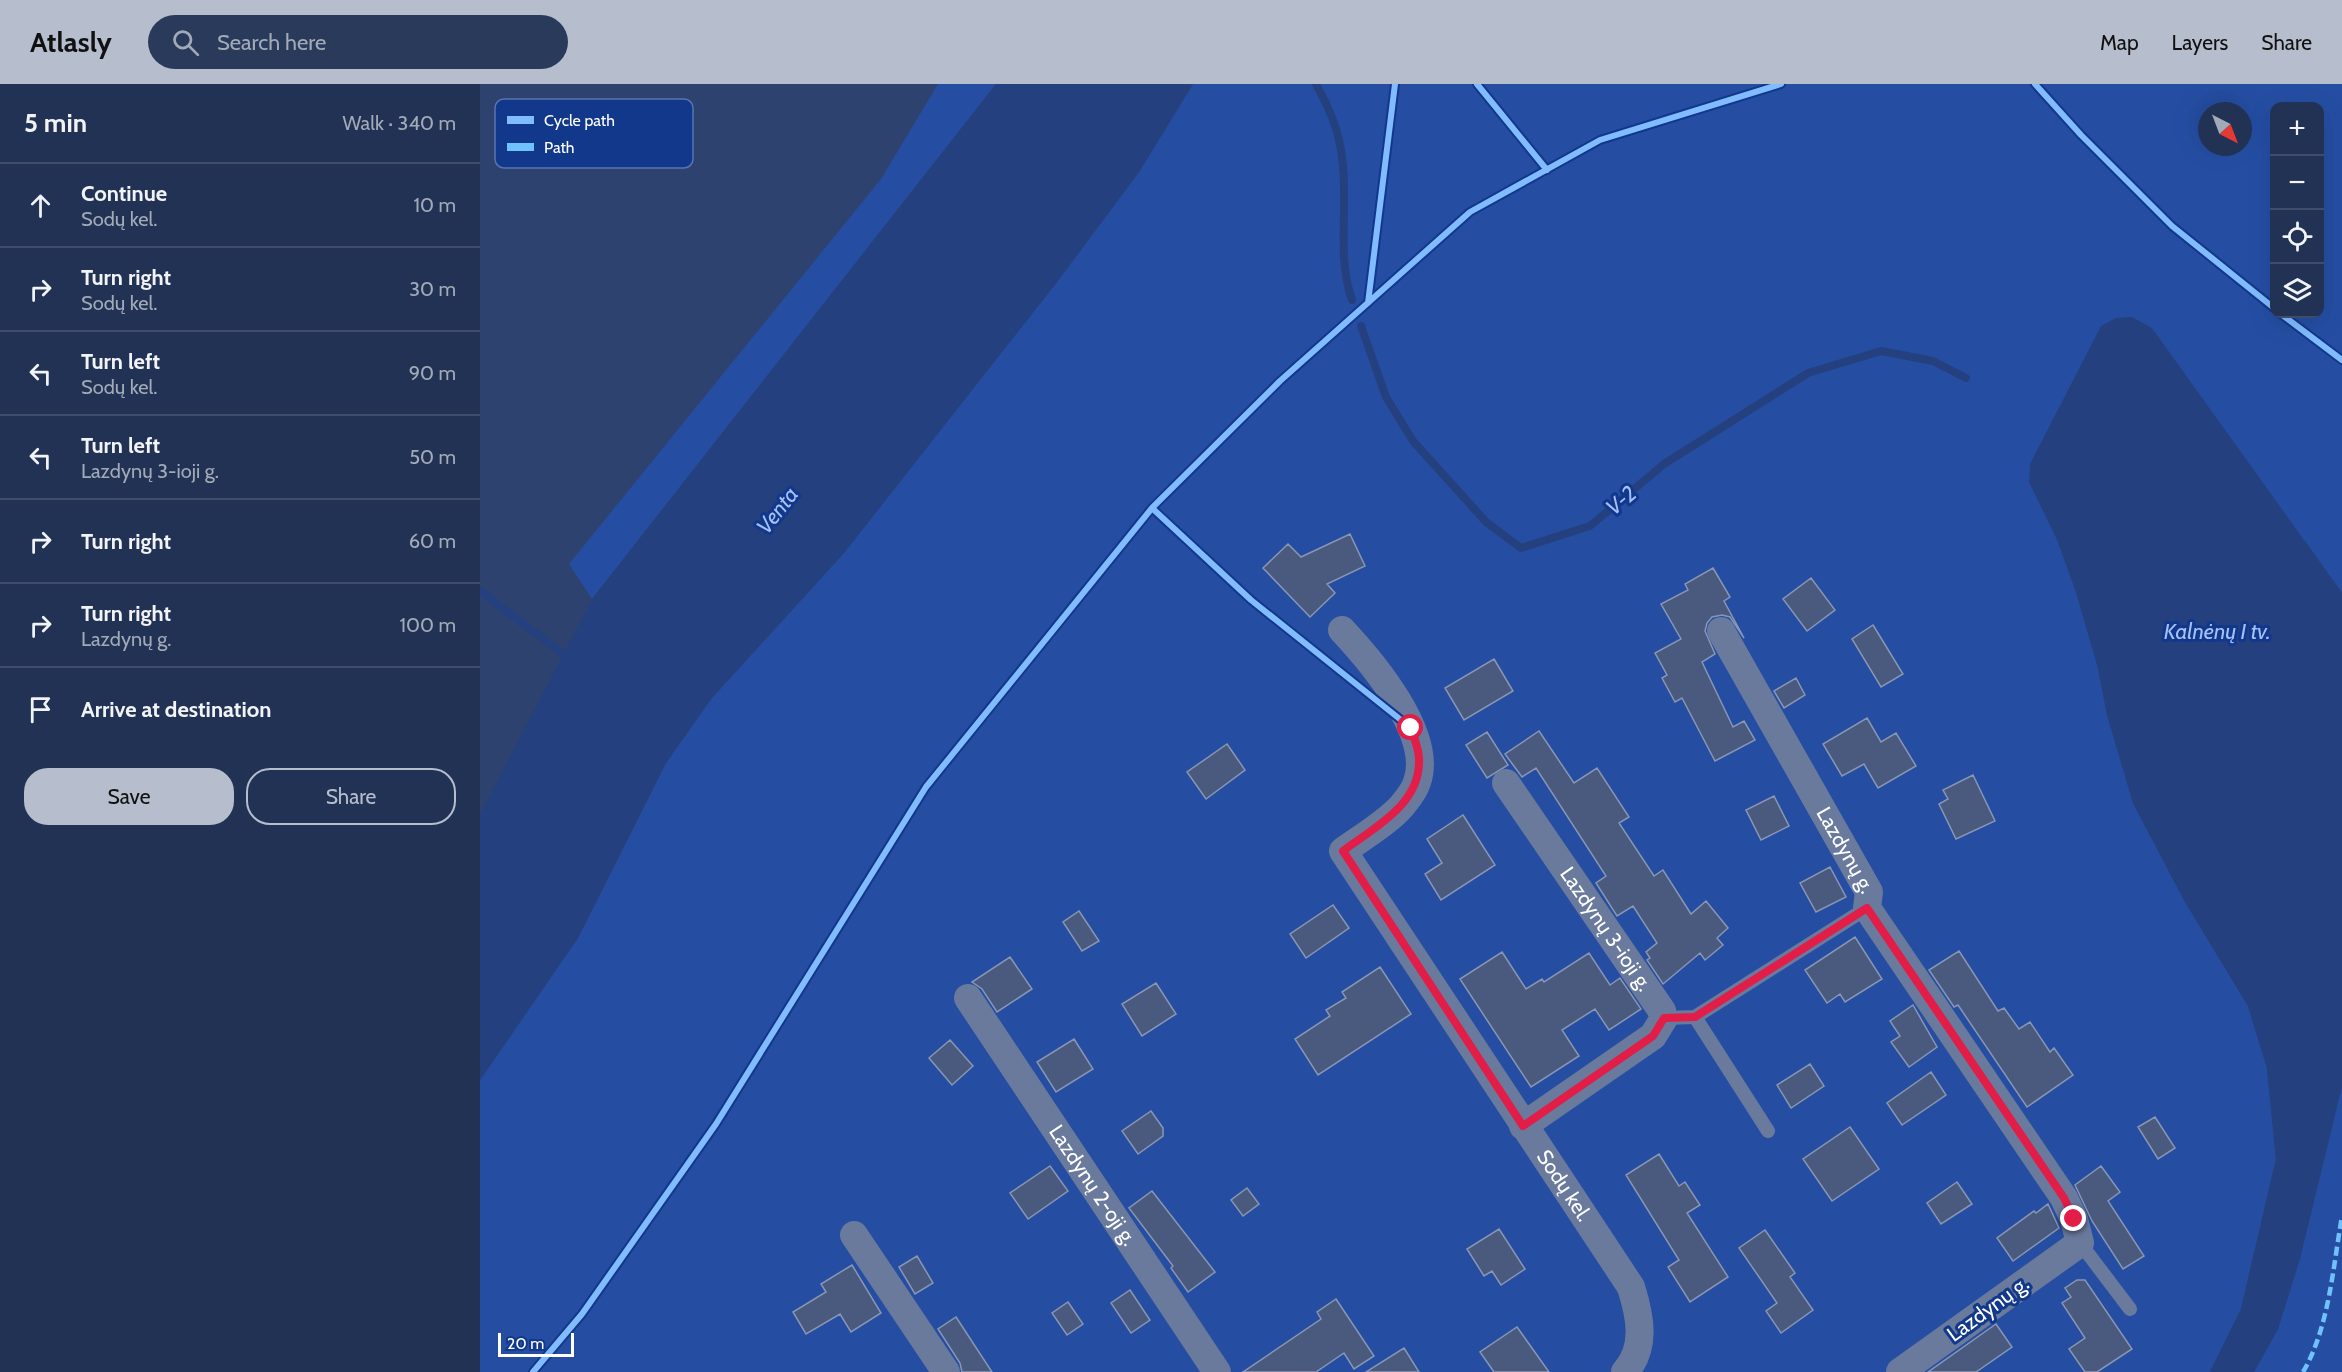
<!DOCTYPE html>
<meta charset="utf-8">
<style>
:root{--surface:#223254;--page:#2a3a5a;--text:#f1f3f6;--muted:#a2aab8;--line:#3f4d6b;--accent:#b6bdcd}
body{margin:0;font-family:Cabin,sans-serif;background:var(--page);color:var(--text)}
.controls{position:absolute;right:18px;top:18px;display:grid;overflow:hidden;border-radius:12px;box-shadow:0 6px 24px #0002}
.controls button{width:54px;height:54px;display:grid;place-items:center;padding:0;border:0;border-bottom:2px solid var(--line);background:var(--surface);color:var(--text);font:30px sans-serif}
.compass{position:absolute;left:1718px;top:18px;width:54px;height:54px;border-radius:50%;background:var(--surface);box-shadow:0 6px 24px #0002;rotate:138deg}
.scale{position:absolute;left:18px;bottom:15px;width:76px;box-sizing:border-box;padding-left:6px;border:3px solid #fff;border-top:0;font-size:16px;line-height:21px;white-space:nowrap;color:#fff;-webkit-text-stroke:4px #12388c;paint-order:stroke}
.stop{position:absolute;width:18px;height:18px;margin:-14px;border:4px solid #e11d48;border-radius:50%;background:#fff}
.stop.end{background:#e11d48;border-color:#fff;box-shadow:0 2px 6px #0008}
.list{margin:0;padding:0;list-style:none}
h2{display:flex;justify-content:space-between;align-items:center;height:78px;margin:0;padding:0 24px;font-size:26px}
h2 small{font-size:20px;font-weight:400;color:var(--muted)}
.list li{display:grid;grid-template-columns:39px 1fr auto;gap:18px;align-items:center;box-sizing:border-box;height:84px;padding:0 24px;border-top:2px solid var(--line)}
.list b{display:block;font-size:22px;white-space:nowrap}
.list p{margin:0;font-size:20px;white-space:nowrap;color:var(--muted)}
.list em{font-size:20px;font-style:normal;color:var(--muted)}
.actions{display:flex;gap:12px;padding:18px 24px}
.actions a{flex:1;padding:14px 0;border:2px solid var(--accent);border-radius:24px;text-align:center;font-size:21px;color:var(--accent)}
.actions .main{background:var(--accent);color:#111}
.icon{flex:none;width:33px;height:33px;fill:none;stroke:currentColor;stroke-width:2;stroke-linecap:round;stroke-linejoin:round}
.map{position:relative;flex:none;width:1862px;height:1288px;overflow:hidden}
header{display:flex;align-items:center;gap:36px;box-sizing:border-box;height:84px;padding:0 30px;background:var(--accent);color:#111}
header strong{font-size:28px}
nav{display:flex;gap:33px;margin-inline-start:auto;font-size:21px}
.search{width:420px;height:54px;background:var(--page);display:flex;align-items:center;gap:15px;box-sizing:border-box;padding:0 21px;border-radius:33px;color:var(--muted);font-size:22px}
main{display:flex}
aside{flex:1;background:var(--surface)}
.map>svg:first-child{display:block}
.green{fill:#254ea3;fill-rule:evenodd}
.water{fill:#25407e}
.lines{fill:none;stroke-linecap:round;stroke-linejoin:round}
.stream{stroke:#25407e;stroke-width:8}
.building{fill:#495a7e;stroke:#8996b3;stroke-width:1.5}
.service{stroke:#6a7a9d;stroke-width:14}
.minor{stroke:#6a7a9d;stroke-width:28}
.quiet{stroke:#70c2fc;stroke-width:4.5;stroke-dasharray:9 4.5;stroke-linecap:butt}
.cycleway-casing{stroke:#12388c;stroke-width:10}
.cycleway{stroke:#80bcff;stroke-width:6}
.route{stroke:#e11d48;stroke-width:8}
.labels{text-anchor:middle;stroke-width:6;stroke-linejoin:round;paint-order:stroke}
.street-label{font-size:21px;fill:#fff;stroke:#12388c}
.water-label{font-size:22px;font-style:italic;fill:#a6c1f8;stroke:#12388c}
.key{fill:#12388c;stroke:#5974ae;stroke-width:1.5}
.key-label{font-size:16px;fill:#fff}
</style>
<header>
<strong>Atlasly</strong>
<div class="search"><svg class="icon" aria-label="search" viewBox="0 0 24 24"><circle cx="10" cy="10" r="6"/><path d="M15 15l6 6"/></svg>Search here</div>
<nav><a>Map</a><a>Layers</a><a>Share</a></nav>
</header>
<main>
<aside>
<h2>5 min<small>Walk · 340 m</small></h2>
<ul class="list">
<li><svg class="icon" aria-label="ahead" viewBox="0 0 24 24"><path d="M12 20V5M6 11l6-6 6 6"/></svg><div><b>Continue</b><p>Sodų kel.</p></div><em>10 m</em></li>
<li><svg class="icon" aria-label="right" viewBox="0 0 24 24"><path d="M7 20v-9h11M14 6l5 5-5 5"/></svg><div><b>Turn right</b><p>Sodų kel.</p></div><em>30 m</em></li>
<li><svg class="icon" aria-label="left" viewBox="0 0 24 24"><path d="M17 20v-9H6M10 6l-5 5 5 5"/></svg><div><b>Turn left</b><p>Sodų kel.</p></div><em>90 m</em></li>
<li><svg class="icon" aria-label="left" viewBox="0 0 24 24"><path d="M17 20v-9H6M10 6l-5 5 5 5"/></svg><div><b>Turn left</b><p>Lazdynų 3-ioji g.</p></div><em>50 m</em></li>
<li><svg class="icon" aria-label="right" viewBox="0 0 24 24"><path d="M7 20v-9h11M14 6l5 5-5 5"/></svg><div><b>Turn right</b></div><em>60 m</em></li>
<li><svg class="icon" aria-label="right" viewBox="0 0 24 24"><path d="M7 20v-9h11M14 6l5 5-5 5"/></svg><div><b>Turn right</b><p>Lazdynų g.</p></div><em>100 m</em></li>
<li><svg class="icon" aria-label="arrive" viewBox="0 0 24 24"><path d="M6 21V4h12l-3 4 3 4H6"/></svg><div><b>Arrive at destination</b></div></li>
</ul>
<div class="actions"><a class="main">Save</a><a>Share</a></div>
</aside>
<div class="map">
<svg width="1862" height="1288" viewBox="0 0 1862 1288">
<rect width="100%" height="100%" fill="#2e4270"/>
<!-- green -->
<path class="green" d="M458,0h58l-404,515 -23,-35 312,-385z
M713,0h1149v509l-37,-52 -247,1 18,50 22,76 9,47 26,88 52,99 63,104 19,62 9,91 -35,150 -31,63h-1730v-292l98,-142 88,-175 45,-64 133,-146 213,-271 82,-110zM1794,22h46v208h-46zM1727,27h36v36h-36z
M1862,1002v286h-88l24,-43 22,-71z"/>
<!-- water -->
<path class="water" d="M516,0h197l-54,88 -82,110 -213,271 -133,146 -45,64 -88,175 -98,142v-266l112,-215z
M1652,233l20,11 190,265v493l-42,172 -22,71 -24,43h-44l31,-63 35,-150 -9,-91 -19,-62 -63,-104 -52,-99 -26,-88 -9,-47 -22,-76 -18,-50 -29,-60 1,-18 71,-138 15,-8z"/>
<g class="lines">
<!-- stream -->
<path class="stream" d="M836,0c13,24 23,46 26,73 7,48 -6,97 10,143
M881,242l25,71 27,44 73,81 35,26 69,-22 74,-62 144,-91 73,-22 52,10 33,17
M0,507l82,62 9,3"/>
</g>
<!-- building -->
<path class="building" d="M870,450l15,32 -38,18 8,9 -25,24 -47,-49 25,-24 13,13z
M1233,484l17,29 -6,4 20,37 -14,-21 -8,-2 -10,2 -5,6 -2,8 10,23 -13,8 31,65 11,-6 11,19 -40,21 -33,-63 -7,4 -13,-24 5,-3 -12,-22 26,-14 -20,-35 27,-14 -3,-6z
M1331,494l24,32 -28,21 -24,-32z
M1393,541l30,49 -22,13 -29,-48z
M1014,575l19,32 -49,29 -19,-32z
M1316,594l9,17 -21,13 -10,-17z
M1387,634l14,24 15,-9 20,33 -38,22 -14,-24 -22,12 -19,-32z
M1059,647l35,52 23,-15 32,49 -10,6 35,53 9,-6 28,44 15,-13 22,27 -11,10 6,7 -18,15 -5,-7 -37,31 -16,-24 3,-2 -4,-6 11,-9 -24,-37 -16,10 -21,-33 10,-7 -70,-108 -14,9 -17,-23z
M1007,648l21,33 -21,13 -21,-33z
M747,660l18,26 -39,29 -19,-27z
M1493,691l22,46 -39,18 -17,-35 9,-5 -5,-9z
M1294,712l15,30 -28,14 -15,-30z
M983,731l32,50 -54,35 -16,-26 17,-11 -15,-24z
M1350,783l16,30 -30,15 -16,-29z
M853,821l16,23 -43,30 -16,-24z
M599,827l20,30 -17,10 -19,-29z
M1375,853l27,42 -37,23 -5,-8 -13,9 -22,-33z
M1479,867l39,60 6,-3 15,21 11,-7 20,30 4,-4 19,27 -46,32 -69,-102 -4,2 -25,-37z
M1022,868l24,37 16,-10 2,3 45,-29 21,32 10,-7 21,31 -32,21 -14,-21 -33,21 17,26 -48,31 -71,-108z
M530,873l22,32 -35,23 -15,-23 -10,-7z
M900,883l31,47 -93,61 -23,-36 35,-23 -4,-6 20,-12 -4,-6z
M676,899l20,31 -34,22 -20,-32z
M1433,921l24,42 -28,20 -18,-25 9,-6 -10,-15z
M594,955l19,30 -37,23 -19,-30z
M470,956l23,26 -21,19 -23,-27z
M1330,980l14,22 -33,22 -14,-23z
M1451,988l15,23 -44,30 -15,-22z
M671,1027l12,17v8l-25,18 -16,-23z
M1675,1033l20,31 -17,11 -20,-32z
M1370,1043l29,42 -47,32 -29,-42z
M1179,1070l20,32 6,-4 15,23 -13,8 41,64 -38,25 -22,-35 11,-7 -53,-85z
M570,1082l18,25 -40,28 -18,-26z
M1621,1082l19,26 -12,9 36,55 -21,13 -31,-48 -17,-36z
M1477,1098l15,22 -31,20 -14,-21z
M767,1104l12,16 -16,12 -12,-16z
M672,1107l63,81 -27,20 -17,-24 2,-2 -44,-58z
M1568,1120l11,24 -46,33 -16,-23 37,-27 2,2z
M1019,1145l26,40 -24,16 -9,-14 -8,5 -17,-27z
M1285,1146l30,43 -5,4 23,33 -32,23 -15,-22 11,-8 -38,-55z
M437,1172l16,27 -18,11 -16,-27z
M372,1181l29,48 -30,19 -11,-18 -34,20 -13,-22 33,-20 -5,-8z
M1597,1196h8l47,69 -35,23h-12l-16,-23 16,-11 -23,-35 9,-6 -6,-9z
M650,1206l20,30 -19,13 -20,-30z
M856,1215l38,57 -20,13 -10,-16 -28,19h-73l78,-53 -4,-7z
M588,1218l15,22 -16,11 -15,-22z
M476,1233l36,55h-30l-2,-9 -22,-34z
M1516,1240l16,23 -36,25h-48z
M1037,1243l32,45h-55l-14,-20z
M924,1264l15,24h-53z"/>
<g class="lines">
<!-- service -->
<path class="service" d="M1215,933l73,114
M1184,934l31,-1 172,-109
M1600,1159l50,66"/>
<!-- minor -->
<g class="minor">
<path id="s1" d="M862,546c30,32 92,105 75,152 -2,7 -8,15 -12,20 -12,17 -44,36 -62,49l288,436c9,29 16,60 -6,85"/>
<path id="s2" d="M1241,547l148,261 -2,16 197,290 10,21 6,24 -180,129"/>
<path id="s3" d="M1026,699l156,228 2,7 -11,18 -130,90"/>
<path id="s4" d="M488,914l249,374"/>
<path d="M374,1151l92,137"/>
</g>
<!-- quiet -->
<path class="quiet" d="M1823,1288c26,-44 30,-105 39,-156"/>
<defs>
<path id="cycleway" d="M997,0l70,86
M1555,0l46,51 91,91 102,82
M888,219l27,-219
M1801,230l61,46
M672,424l128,-127 190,-169 130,-72 181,-56
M53,1288l49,-58 134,-190 210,-337 226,-279 99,92 160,128"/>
</defs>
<!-- cycleway casing -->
<use href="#cycleway" class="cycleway-casing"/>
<!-- cycleway -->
<use href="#cycleway" class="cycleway"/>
</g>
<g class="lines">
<!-- route -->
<path class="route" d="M931,644c3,10 8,21 8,31 2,45 -44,68 -76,92l180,275 130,-90 11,-18 31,-1 172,-109 197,290 10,21"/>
</g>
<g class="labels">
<!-- street labels -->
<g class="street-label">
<text dy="7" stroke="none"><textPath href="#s2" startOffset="252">Lazdynų g.</textPath></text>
<text dy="7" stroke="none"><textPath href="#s3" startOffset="177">Lazdynų 3-ioji g.</textPath></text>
<text dy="7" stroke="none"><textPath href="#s4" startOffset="225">Lazdynų 2-oji g.</textPath></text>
<text dy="7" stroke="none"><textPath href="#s1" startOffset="680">Sodų kel.</textPath></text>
<text transform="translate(1508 1225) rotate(-36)" y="7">Lazdynų g.</text>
</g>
<!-- water labels -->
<g class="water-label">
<text transform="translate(1141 416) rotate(-40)" y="8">V-2</text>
<text transform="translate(297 426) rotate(-52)" y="8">Venta</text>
<text x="1737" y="555">Kalnėnų I tv.</text>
</g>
</g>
<!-- legend -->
<rect x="15" y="15" width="198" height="69" rx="9" class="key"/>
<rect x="27" y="32" width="27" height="8" fill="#80bcff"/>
<rect x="27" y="59" width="27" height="8" fill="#70c2fc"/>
<g class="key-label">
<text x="64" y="42">Cycle path</text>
<text x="64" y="69">Path</text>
</g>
</svg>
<div class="controls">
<button>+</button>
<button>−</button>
<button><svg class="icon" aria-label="locate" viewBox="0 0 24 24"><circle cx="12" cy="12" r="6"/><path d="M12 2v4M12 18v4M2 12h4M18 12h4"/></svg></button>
<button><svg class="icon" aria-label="layers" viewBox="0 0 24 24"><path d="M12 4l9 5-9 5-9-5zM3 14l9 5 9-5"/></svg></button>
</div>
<svg class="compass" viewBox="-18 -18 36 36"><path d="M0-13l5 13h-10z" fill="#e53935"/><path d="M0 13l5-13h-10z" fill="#a2aab8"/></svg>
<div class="scale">20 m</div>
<div class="stop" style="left:931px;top:644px"></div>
<div class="stop end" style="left:1594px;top:1135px"></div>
</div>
</main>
